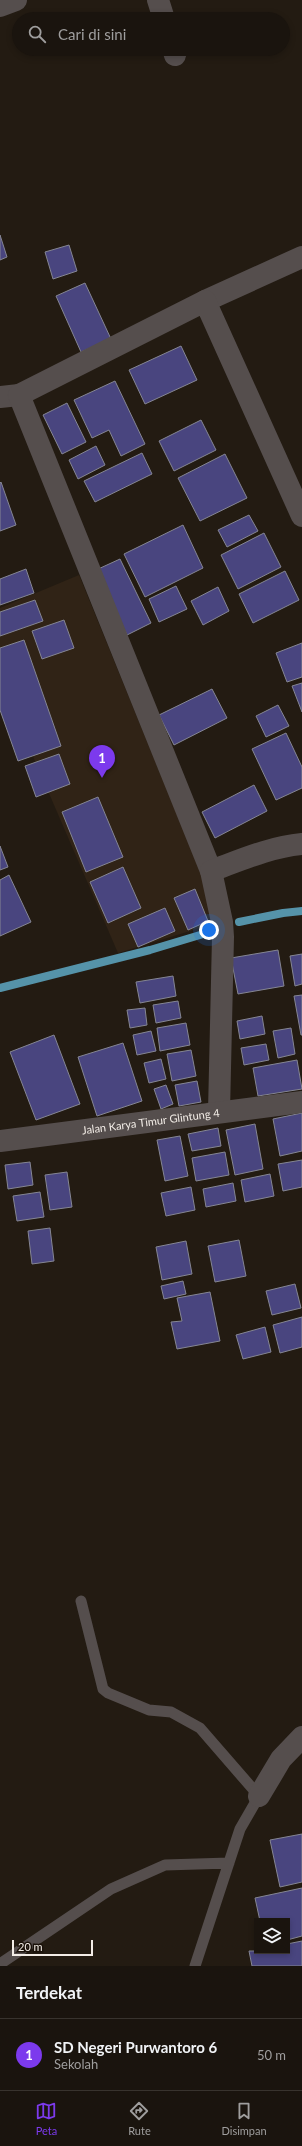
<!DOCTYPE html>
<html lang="id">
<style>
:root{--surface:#1a140e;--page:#231d17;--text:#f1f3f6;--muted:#9f9e9e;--line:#38332e;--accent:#7c3aed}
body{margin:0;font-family:Lato,sans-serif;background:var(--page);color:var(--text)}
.controls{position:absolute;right:12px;bottom:12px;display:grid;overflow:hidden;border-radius:0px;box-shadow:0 2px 6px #0003}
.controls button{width:36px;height:36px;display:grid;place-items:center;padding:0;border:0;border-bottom:1px solid var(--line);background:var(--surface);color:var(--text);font:20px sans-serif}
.scale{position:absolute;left:12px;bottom:10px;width:81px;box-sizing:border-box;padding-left:4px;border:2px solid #f3ede7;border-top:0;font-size:11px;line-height:14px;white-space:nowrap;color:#f3ede7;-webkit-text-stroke:3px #1a1109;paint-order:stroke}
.you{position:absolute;left:209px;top:930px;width:14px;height:14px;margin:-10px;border:3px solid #fff;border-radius:50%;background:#1a73e8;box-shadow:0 0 0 6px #1a73e833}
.badge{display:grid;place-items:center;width:26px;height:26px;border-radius:50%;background:var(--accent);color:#fff;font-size:13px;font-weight:700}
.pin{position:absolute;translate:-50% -33px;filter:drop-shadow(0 1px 2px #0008)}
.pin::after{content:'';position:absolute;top:21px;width:14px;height:12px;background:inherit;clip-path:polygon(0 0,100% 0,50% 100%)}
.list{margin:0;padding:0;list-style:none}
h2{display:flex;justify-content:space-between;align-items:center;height:52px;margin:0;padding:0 16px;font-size:17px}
h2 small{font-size:13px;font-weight:400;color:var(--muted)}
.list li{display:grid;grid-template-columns:26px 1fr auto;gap:12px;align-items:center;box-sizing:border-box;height:72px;padding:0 16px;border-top:1px solid var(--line)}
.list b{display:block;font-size:15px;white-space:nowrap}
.list p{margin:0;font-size:13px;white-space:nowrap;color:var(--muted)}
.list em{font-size:13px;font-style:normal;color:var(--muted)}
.icon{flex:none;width:22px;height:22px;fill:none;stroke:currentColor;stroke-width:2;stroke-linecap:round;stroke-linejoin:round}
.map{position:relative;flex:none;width:302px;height:1966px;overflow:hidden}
.search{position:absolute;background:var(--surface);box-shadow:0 2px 6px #0003;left:12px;right:12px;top:12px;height:44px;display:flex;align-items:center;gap:10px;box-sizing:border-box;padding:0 14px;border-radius:22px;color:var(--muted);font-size:15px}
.sheet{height:124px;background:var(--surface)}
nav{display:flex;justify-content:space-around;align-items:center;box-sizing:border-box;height:56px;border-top:1px solid var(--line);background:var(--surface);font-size:11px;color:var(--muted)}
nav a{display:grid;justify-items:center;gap:2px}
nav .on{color:var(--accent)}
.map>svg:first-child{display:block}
.built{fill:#302316}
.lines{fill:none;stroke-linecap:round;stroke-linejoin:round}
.stream{stroke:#5593a9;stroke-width:8}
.building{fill:#49457f;stroke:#858693}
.lane{stroke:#554e4d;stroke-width:11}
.street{stroke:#554e4d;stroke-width:22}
.labels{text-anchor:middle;stroke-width:4;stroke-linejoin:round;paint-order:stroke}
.street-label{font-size:11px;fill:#f3ede7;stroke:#1a1109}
</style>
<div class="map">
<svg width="302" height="1966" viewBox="0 0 302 1966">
<rect width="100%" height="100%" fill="#231b12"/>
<!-- built -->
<path class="built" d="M79,575l123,301 11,48 -95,29 -118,-273v-72z"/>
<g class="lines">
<!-- stream -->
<path class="stream" d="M239,922l44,-9 19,-2
M0,988l150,-38 60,-18"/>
</g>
<!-- building -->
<path class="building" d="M0,235l7,22 -7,3z
M69,245l8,26 -24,8 -8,-27z
M85,283l26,56 -30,13 -25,-56z
M181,346l16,34 -52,24 -16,-34z
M115,381l30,63 -24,12 -12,-26 -17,8 -18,-38z
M67,403l19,39 -24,12 -19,-39z
M201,420l15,30 -42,21 -15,-30z
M96,446l9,19 -27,14 -9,-19z
M142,453l10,21 -57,28 -11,-21z
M225,454l22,44 -47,23 -22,-43z
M1,482l15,43 -16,6v-48z
M249,515l9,16 -31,16 -9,-17z
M183,525l20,43 -58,29 -21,-43z
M264,533l17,34 -43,22 -17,-34z
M120,559l31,64 -24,12 -31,-65z
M26,569l8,24 -34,12v-26z
M285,571l14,29 -46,23 -14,-29z
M176,586l11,23 -28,13 -10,-23z
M218,587l11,24 -26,14 -12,-24z
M35,600l8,21 -43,15v-24z
M64,620l10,28 -32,11 -10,-28z
M24,640l37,106 -43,15 -18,-51v-62z
M302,643v34l-15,5 -11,-29z
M302,683v29l-10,-26z
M212,689l15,29 -53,27 -15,-30z
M278,705l11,21 -23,11 -10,-21z
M286,733l16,34v21l-26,12 -24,-51z
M59,754l11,30 -34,13 -11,-31z
M254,785l13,26 -52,27 -13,-26z
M98,797l25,60 -37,15 -24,-60z
M0,846l8,21 -8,3z
M123,867l18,41 -33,15 -18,-41z
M9,875l22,47 -31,14v-56z
M195,889l13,32 -20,9 -14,-32z
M165,908l10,23 -37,16 -10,-23z
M278,950l6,36 -46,8 -7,-36z
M302,954v30l-7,2 -5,-30z
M173,976l3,20 -36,7 -4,-21z
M302,995v40h-1l-7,-39z
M178,1001l3,17 -25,5 -3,-18z
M145,1008l2,17 -17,3 -3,-18z
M262,1016l3,18 -25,5 -3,-18z
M186,1023l4,22 -30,6 -3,-23z
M291,1028l4,26 -17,4 -5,-27z
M151,1031l5,20 -19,4 -4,-20z
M54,1035l26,69 -44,16 -26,-68z
M123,1043l19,58 -45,15 -19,-59z
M266,1044l3,16 -25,5 -3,-17z
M191,1050l5,26 -24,5 -5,-27z
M161,1059l5,20 -17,4 -5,-20z
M297,1060l5,29 -44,7 -5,-28z
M197,1081l4,21 -22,4 -4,-21z
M166,1085l7,19 -12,5 -7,-20z
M302,1113v38l-22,5 -7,-37z
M255,1124l8,45 -28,6 -9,-45z
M218,1128l3,18 -29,5 -4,-17z
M180,1136l8,40 -23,5 -8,-41z
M225,1152l4,23 -33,6 -4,-23z
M302,1160v27l-19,4 -5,-27z
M30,1162l3,23 -25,4 -3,-24z
M67,1172l5,35 -22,3 -5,-35z
M270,1174l4,22 -29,6 -4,-22z
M233,1183l3,18 -30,6 -3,-18z
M191,1187l4,23 -29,6 -5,-23z
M40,1192l4,25 -27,4 -4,-25z
M50,1228l4,33 -22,3 -4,-33z
M239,1240l7,36 -31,6 -7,-36z
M186,1241l6,33 -30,6 -6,-33z
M183,1281l3,13 -22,5 -3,-13z
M295,1284l6,24 -29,7 -6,-24z
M210,1292l10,49 -43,8 -6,-27 11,-1 -5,-23z
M302,1317v30l-22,6 -7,-28z
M265,1327l6,25 -28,7 -7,-24z
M302,1834v48l-22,5 -10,-47z
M302,1888v48l-15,4v-19h-27l-5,-23z
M302,1941v25h-50l-3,-15h38v-7z"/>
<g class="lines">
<!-- lane -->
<path class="lane" d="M81,1601l22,88 5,4 41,17 22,2 29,16 59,68 -19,33 -45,137
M0,1964l111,-75 54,-24 64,-2"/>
<!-- street -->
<g class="street">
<path d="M158,0l6,19"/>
<path d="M0,6l16,-6"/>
<path d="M173,49l2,6"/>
<path d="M205,301l97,-44"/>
<path d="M0,397l19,-2"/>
<path d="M211,871l-192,-476 186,-94 97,215"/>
<path d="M219,1112l4,-175 -1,-15 -11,-51c30,-11 59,-24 91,-27"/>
<path id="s1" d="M0,1141l302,-39"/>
<path d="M259,1796l22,-37 21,-22"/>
</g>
</g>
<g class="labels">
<!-- street labels -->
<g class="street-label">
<text dy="4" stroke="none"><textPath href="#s1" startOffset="152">Jalan Karya Timur Glintung 4</textPath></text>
</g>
</g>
</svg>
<div class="controls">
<button><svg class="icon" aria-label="layers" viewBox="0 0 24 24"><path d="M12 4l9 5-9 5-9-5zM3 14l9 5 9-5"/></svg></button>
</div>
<div class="scale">20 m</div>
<div class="you"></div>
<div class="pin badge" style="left:102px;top:778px">1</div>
<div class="search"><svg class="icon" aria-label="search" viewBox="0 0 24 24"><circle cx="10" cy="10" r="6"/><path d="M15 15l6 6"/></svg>Cari di sini</div>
</div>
<section class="sheet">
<h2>Terdekat<small></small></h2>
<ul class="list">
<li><span class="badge">1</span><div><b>SD Negeri Purwantoro 6</b><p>Sekolah</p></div><em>50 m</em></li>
</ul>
</section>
<nav>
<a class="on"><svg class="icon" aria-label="map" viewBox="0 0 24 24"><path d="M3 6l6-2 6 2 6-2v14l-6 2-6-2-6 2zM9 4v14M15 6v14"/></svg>Peta</a>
<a><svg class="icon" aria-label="directions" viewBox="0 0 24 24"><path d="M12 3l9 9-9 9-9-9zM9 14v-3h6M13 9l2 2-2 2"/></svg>Rute</a>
<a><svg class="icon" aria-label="saved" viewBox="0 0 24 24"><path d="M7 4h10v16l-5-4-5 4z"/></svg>Disimpan</a>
</nav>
